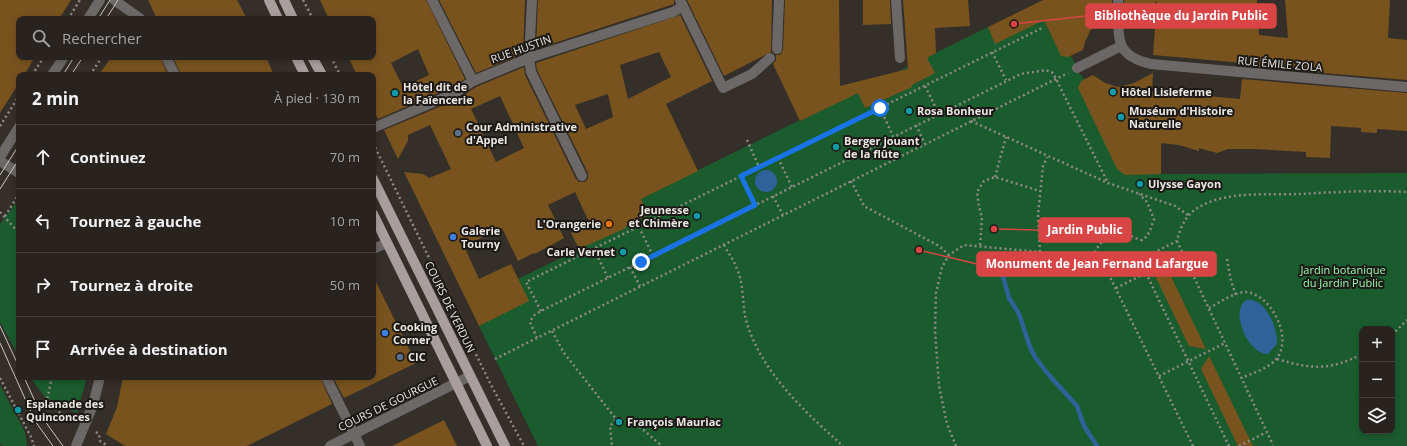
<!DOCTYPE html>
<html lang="fr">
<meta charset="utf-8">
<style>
:root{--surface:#28231f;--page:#302b28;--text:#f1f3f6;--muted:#a5a4a4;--line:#44403d}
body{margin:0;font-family:"Open Sans",sans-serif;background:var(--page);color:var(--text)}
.controls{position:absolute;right:12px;bottom:12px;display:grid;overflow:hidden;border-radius:8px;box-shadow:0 2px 6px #0003}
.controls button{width:36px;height:36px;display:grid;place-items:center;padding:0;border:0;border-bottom:1px solid var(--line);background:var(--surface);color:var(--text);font:20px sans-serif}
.stop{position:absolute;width:12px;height:12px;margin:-9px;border:3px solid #1a73e8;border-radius:50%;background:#fff}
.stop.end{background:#1a73e8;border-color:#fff;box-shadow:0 1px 4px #0008}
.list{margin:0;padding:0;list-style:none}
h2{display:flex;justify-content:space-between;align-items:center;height:52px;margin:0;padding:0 16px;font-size:17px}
h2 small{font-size:13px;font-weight:400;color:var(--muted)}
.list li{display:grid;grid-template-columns:26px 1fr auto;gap:12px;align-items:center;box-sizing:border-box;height:64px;padding:0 16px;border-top:1px solid var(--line)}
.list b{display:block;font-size:15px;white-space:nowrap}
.list em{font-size:13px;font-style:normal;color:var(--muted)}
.icon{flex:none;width:22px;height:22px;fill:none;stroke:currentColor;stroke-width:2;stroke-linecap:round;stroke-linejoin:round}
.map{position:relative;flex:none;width:1407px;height:446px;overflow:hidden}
.search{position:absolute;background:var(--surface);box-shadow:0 2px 6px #0003;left:16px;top:16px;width:360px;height:44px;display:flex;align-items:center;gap:10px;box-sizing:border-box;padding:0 14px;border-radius:8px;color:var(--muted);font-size:15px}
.panel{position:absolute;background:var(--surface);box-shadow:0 2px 6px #0003;left:16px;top:72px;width:360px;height:308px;border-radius:8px}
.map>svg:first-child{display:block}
.green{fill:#1a5c2e;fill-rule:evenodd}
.water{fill:#30629a}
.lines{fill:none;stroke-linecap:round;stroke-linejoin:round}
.stream{stroke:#30629a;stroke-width:4.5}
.building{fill:#78531e;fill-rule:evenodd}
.path{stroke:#8e8a84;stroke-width:2.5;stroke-dasharray:2 3;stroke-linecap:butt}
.minor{stroke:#6d6868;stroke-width:10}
.major{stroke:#a89e9e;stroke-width:10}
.tram{stroke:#cbc8c3;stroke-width:1}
.route{stroke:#1a73e8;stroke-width:5}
.culture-dot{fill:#0f9aa8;stroke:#1b1815;stroke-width:1.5}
.service-dot{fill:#5c6f8a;stroke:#1b1815;stroke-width:1.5}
.food-dot{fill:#e8710a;stroke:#1b1815;stroke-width:1.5}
.shop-dot{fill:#3f7fe0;stroke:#1b1815;stroke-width:1.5}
.labels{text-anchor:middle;stroke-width:4;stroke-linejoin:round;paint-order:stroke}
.street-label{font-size:11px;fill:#ebe8e3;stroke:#1b1815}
.poi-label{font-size:11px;font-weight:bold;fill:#ebe8e3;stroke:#1b1815;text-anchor:start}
.park-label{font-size:11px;fill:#9cfab0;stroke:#1b1815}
.leader{fill:none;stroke:#d94544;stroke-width:1.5}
.callout-dot{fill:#d94544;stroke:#1b1815;stroke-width:1.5}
.callout{fill:#d94544;stroke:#d94544;stroke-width:1.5}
.callout-label{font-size:12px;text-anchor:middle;font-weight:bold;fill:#fff}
</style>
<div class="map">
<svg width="1407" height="446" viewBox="0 0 1407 446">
<rect width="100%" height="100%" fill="#352f29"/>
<!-- green -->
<path class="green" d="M1044,20l11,23 11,14 5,-1 9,18 81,100 246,-1v273h-869l-59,-120 39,-47 61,-30 -8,-16 417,-206zM1362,329h30v102h-30z
M19,199v158l-19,-35v-98z
M30,377h57l-10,36 -30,-13z
M0,385l25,47 2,14h-24l-3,-2z"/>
<!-- water -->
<path class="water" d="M755 181a11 11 0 1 1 22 0a11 11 0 1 1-22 0Z
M1246,300c19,-4 32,28 31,44l-9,10c-19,1 -39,-42 -22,-54z"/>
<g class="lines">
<!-- stream -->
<path class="stream" d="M1002,273l7,25 10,16 11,33 5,10 13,17 29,32 7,20 13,20"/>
</g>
<!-- building -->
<path class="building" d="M0,0h71l-12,19h-40l-1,18 1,20h16l-11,18h-5v8l-19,30z
M148,0h89l10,19h-90z
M320,0h106l39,79 -13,8 -74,32 -5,-10v-34h-16l-9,-18h25v-38h-44zM418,49l11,26 -26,12 -12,-24z
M439,0h86l-2,54 -47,19z
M538,0h136v4l-138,45z
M687,0h85l-1,52 -47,24z
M785,0h54l1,86 68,-17 -5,-69h65l2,26 -35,2 1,25 -9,5 8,15 -23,12v2l-47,21 -7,-15 -58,28 -27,-57 3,-4v-5h4l3,-5z
M863,0h27l1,24 -28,1z
M1043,0h69v9l-4,-1v9l-10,5 -8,9 -5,11 -2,8 -15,7 -7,-1 -17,-36 -49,24 -7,-17z
M1124,0h133l2,35 29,3 -3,-38h105l-2,38 19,2v40l-165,-14 1,-3 -90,-8 4,-54 -17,19 -15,-6z
M680,15l32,66 -46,23 32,67 -57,28 8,16 -23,11v2l-47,21 -8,-16 19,-9 -15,-32 -27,13 16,33 -29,16 -1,-1 -16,8 -16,-33 -38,18 15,33 32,-15 18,37 -50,25 -75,-154 19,2 6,4 22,-9 -21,-44 -22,10v6l-10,18 -14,-29 74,-31 18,-12 48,-20 1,8 51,104 3,3h5l4,-3v-6l-51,-103 -1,-7zM659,52l12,25 -43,22 -8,-34zM608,94l5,23 -27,12 -11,-24zM500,96l24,52 -28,14 -25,-53z
M111,57h49l8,18h-69z
M173,57h93l8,18h-93z
M1153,73l-1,18 88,8 2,-20 165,14v38l-30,-2v4l-16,-1v-4l-30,-2 -1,32 -24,-1v-5l-51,-3h-27l-11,4 -18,-5v3l-20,-6 -18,-2v31l-36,1 -8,-6 -39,-81 3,-7 12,-6 12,8 13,4 16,-4z
M1160,255l5,9 41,85 -17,-3 -41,-85z
M373,276l43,87 -72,35 -11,-21h40z
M1209,356l44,90h-15l-37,-77z
M123,377h197l12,27 -85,42h-122l-19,-12 11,-27z
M444,420l13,26h-65z"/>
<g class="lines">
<!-- path -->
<path class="path" d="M303,0l10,19
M68,19l12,-19
M992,52l14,28
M331,57l9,18
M32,75l12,-18
M90,75l12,-18
M925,86l14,28
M880,108l13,28
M971,121l137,62 67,23 13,9
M916,125l9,19
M0,126l19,-30
M747,140l12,27
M373,143l117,240 34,63
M778,158l14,29
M741,176l14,29
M995,177l11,-40
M851,181l13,25 75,40 10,9
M773,196l10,19
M0,212l19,21
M5,216l14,-22
M639,227l14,29
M1177,241l96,204
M724,245c4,8 10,15 13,24 7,15 5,34 9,51 14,51 59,92 97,126
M980,245l2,-28 -3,-10 -2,-15 7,-11 11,-4 45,14
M594,249l14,29
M1040,252l-2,-38 5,-48 4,-9
M1227,259l4,22 5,14
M1090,261c6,-11 15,-30 31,-28 8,1 14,6 21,7l4,-3 4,-6 4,-12 -7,-17 -8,-8
M630,267l10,19
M1146,273l83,173
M1116,288l68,-34
M1209,308c10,-5 25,-16 36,-16 26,1 49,47 31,67 -8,10 -23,14 -35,19
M541,311l-15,-29 516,-254
M552,331l12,22 52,66 -6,7 2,20
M1392,335l15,-15
M537,338l-7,-16 3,-6 8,-5 480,-237 25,-4 7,3 55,110
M495,359l573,-286
M1277,359c33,10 53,12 85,-5
M1159,376l66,-33
M52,377l-5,23 12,12 15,8
M0,378l31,59 3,9
M616,419c20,0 31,15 46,27
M96,432l3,2 1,7 8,5
M956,446l-9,-22 -8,-38 -4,-56 1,-37 6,-26 7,-12 15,-10 76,7 50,9 19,14
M1193,446l-84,-171 68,-34c4,-16 10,-29 26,-36 28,-14 66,-10 97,-11 35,-2 71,-4 107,-2
M1239,446l28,-14"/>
<!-- minor -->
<path class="minor" d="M114,0l27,19
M432,0l41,81
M532,0l-3,58 2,14 51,104
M680,0l43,88 29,-14 18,-16
M896,0l4,58
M1118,0c2,35 -7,55 33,64l256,23
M88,19l12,-19
M777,49l2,-49
M166,57l9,18
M1077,68l44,-22
M52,75l12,-18
M373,128l82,-35 18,-12 56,-23 144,-46 10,-6
M0,157l19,-30
M0,161l19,12
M373,249l14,-6
M326,377l34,69
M76,446l17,-41 7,-28
M330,446l140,-70"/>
<!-- major -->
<path class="major" d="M269,0l9,19
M284,0l9,19
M296,57l9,18
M312,57l10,18
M373,179l132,267
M373,214l114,232"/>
<!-- tram -->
<path class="tram" d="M98,19l12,-19
M106,19l12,-19
M63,75l11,-18
M71,75l12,-18
M0,175l19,-30
M0,189l19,-30
M0,326l19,41
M0,343l35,78 18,25
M24,377l18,40 21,29"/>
</g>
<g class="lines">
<!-- route -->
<path class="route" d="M641,262l114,-57 -14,-29 139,-68"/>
</g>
<!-- markers -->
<g class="culture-dot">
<circle cx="1113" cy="92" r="4"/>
<circle cx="395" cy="93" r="4"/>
<circle cx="909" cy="111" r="4"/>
<circle cx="1121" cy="117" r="4"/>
<circle cx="836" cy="147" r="4"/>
<circle cx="1140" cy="184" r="4"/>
<circle cx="697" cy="216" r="4"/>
<circle cx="623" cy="252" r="4"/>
<circle cx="18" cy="410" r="4"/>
<circle cx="619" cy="422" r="4"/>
</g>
<g class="service-dot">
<circle cx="458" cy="133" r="4"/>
<circle cx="400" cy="357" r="4"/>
</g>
<circle class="food-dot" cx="609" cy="224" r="4"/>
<g class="shop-dot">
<circle cx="453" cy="237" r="4"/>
<circle cx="385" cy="333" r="4"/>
</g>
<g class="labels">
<!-- street labels -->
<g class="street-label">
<text transform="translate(521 49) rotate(-20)" y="4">RUE HUSTIN</text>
<text transform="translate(1280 64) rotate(5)" y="4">RUE ÉMILE ZOLA</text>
<text transform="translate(450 307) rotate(64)" y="4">COURS DE VERDUN</text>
<text transform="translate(388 404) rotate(-26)" y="4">COURS DE GOURGUE</text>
</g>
<!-- poi labels -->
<g class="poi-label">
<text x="403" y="91">Hôtel dit de<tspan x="403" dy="13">la Faïencerie</tspan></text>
<text x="1121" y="96">Hôtel Lisleferme</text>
<text x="917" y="115">Rosa Bonheur</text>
<text x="1129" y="115">Muséum d'Histoire<tspan x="1129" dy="13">Naturelle</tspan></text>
<text x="466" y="131">Cour Administrative<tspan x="466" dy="13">d'Appel</tspan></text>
<text x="844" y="145">Berger jouant<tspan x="844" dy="13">de la flûte</tspan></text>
<text x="1148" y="188">Ulysse Gayon</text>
<text x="689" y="214" text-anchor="end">Jeunesse<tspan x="689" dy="13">et Chimère</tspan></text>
<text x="601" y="228" text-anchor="end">L'Orangerie</text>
<text x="461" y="235">Galerie<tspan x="461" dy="13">Tourny</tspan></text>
<text x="615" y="256" text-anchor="end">Carle Vernet</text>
<text x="393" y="331">Cooking<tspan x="393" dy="13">Corner</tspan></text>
<text x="408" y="361">CIC</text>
<text x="26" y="408">Esplanade des<tspan x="26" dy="13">Quinconces</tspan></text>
<text x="627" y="426">François Mauriac</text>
</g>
<!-- park labels -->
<g class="park-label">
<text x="1343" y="274">Jardin botanique<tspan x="1343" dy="13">du Jardin Public</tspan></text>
</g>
</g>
<!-- callouts -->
<path class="leader" d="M1014 24L1086 16M994 229L1039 230M919 250L977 264"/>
<g class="callout-dot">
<circle cx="1014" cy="24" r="4"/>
<circle cx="994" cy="229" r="4"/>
<circle cx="919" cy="250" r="4"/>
</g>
<g class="callout">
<rect x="1086" y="4" width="190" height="24" rx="4"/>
<rect x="1039" y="218" width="92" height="24" rx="4"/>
<rect x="977" y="252" width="239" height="24" rx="4"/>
</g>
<g class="callout-label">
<text x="1181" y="20">Bibliothèque du Jardin Public</text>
<text x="1085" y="234">Jardin Public</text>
<text x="1097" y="268">Monument de Jean Fernand Lafargue</text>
</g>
</svg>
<div class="controls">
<button>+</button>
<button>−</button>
<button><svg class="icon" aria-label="layers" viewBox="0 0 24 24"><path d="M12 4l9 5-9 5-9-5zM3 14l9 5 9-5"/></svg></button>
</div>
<div class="stop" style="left:880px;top:108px"></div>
<div class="stop end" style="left:641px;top:262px"></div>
<div class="search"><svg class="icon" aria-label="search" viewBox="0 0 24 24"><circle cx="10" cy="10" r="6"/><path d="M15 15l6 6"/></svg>Rechercher</div>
<section class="panel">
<h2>2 min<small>À pied · 130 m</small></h2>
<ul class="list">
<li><svg class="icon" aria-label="ahead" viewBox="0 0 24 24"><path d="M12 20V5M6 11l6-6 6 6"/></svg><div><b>Continuez</b></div><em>70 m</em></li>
<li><svg class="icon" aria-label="left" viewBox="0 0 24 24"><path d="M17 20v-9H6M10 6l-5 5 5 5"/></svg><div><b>Tournez à gauche</b></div><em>10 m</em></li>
<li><svg class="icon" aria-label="right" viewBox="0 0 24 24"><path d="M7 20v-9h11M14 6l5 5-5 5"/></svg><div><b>Tournez à droite</b></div><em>50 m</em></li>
<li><svg class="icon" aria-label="arrive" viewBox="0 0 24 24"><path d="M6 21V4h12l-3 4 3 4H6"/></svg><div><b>Arrivée à destination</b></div></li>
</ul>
</section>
</div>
